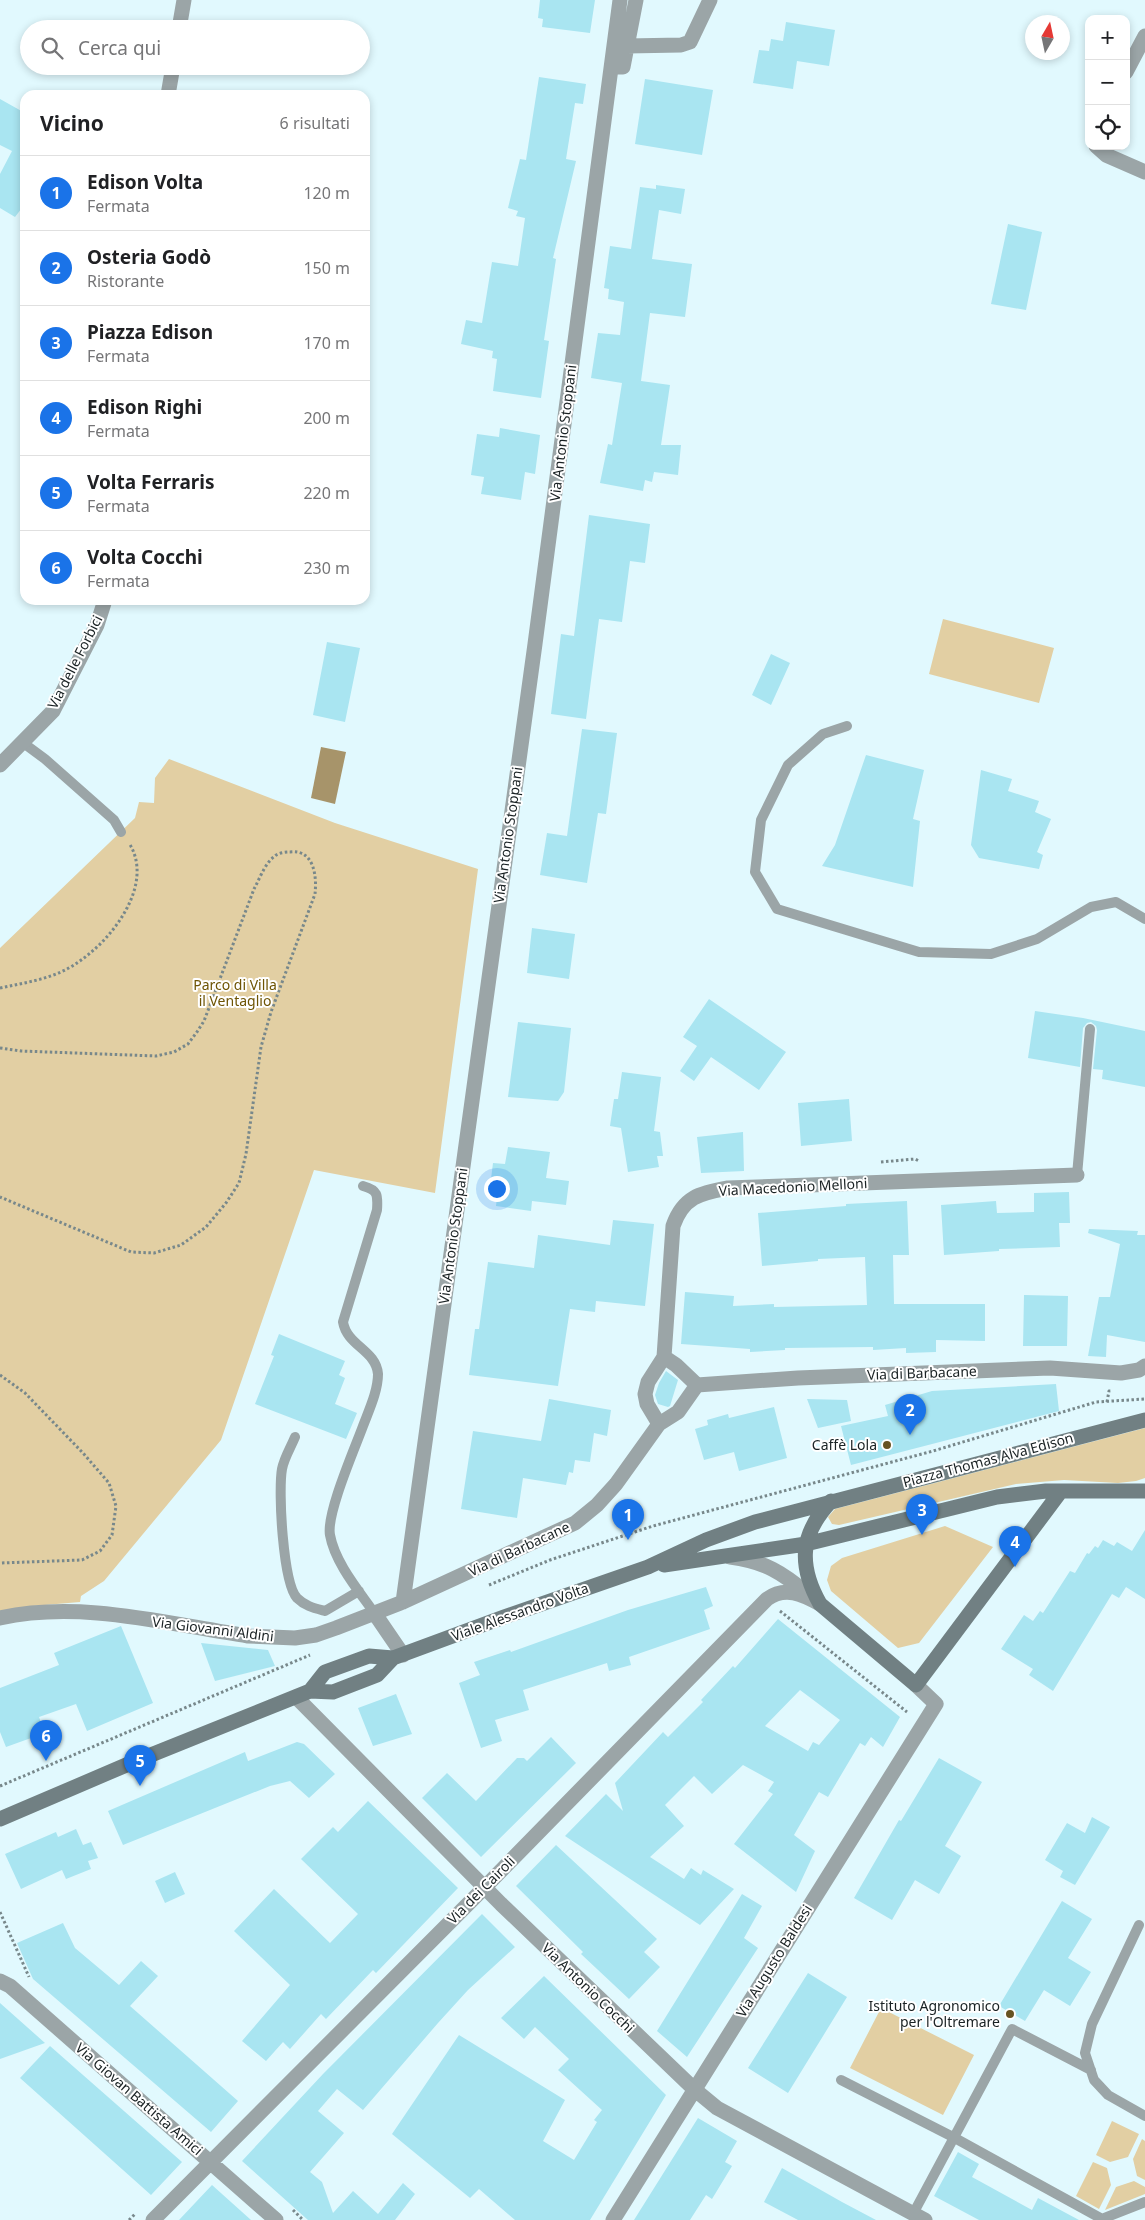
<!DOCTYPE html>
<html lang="it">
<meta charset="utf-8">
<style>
:root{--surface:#fff;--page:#f2f2f2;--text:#202124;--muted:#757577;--line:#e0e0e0;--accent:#1a73e8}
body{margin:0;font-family:"Noto Sans",sans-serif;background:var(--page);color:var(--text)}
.controls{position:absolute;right:15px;top:15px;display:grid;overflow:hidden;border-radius:10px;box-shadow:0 2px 8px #0003}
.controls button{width:45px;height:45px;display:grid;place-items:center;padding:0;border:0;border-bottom:1px solid var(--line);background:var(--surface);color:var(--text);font:25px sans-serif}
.compass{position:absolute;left:1025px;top:15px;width:45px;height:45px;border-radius:50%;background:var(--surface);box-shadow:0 2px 8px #0003;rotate:9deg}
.you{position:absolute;left:496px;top:1188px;width:18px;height:18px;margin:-12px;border:4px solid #fff;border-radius:50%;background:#1a73e8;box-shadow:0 0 0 8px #1a73e833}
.badge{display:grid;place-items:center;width:32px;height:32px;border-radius:50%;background:var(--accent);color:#fff;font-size:16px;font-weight:700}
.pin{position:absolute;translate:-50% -41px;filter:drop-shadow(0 1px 2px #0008)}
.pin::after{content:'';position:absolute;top:26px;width:18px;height:15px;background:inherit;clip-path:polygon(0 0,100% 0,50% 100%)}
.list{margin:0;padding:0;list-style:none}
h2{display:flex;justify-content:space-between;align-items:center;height:65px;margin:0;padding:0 20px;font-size:21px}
h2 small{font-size:16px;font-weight:400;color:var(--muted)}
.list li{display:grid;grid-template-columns:32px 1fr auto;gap:15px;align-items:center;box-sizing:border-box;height:75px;padding:0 20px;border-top:1px solid var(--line)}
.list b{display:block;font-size:19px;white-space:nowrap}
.list p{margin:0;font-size:16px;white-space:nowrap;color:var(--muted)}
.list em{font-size:16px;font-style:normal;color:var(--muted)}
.icon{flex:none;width:28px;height:28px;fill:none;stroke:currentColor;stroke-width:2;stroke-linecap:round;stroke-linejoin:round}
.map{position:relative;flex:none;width:1145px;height:2220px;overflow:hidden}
.search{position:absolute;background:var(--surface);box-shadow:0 2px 8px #0003;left:20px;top:20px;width:350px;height:55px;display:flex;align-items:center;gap:12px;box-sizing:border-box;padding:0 18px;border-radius:28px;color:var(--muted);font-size:19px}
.panel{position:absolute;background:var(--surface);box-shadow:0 2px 8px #0003;left:20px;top:90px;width:350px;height:515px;border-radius:15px}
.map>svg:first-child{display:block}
.green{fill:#e2cfa3}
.water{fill:#a7946a}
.building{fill:#a9e5f1;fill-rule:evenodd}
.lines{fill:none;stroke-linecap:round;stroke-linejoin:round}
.path{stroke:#78888b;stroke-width:3;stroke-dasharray:2.5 2.5;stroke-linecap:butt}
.lane{stroke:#9ba5a7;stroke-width:10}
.street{stroke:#9ba5a7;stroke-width:15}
.secondary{stroke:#718083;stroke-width:15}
.poi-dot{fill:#675322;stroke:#fff;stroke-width:2}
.labels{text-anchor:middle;stroke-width:4;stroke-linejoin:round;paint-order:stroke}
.street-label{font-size:14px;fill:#192123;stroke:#fff}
.park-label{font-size:14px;fill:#6e5404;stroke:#fff}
.poi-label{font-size:14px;fill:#192123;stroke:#fff;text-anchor:end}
</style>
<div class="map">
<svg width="1145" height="2220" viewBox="0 0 1145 2220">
<rect width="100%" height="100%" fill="#e1f9fe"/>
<!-- green -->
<path class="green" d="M943,619l111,29 -15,55 -110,-29z
M169,759l166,64 143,46 -43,324 -121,-23 -93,270 -117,141 -23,15 -1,6 -47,4 -33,5v-663l135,-130 4,-16 15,1 1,-25z
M1145,1428v50l-9,3 -18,2 -54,-3 -48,4 -177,41 -7,-1 -4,-7 7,-8z
M945,1526l48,21 -74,96 -21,5 -67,-57 -4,-11 4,-14 11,-8z
M881,2008l93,47 -31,60 -93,-47z
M1112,2121l27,13 -11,23 -18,5 -14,-7z
M1142,2139l3,2v39l-8,-4 -4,-17z
M1093,2162l14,6 4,17 -12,24 -23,-13z
M1134,2181l11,6v7l-40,16 11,-23z"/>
<!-- water -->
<path class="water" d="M321,747l25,5 -11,52 -24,-6z"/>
<!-- building -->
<path class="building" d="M540,0h55l-5,33 -48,-6 1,-8 -5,-1z
M786,22l49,8 -6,36 -32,-5 -4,28 -40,-6 6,-33 10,1 2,-12 12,2z
M539,77l47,7 -3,20 -8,-1 -9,56 10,2 -23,97 3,1 -12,81 5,1 -8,57 -48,-7 4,-32 -5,-1 1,-7 -32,-7 5,-24 16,3 10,-61 26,4 7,-48 -9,-2 2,-5 -10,-3 12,-49 6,1z
M645,79l68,11 -11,65 -67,-11z
M0,99l25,14v91l-10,13 -15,-9v-34l12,-23 -12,-6z
M656,185l29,4 -4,25 -22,-4 -7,49 40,5 -7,53 -35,-4 -9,68 29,4 -9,60h20l-3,30 -24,-3 -2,10 -7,-2 -2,11 -43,-8 8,-39 4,1 10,-62 -31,-5 7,-45 22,2 4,-33 -16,-3 1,-10 -5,-1 6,-42 21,3 9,-62 16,2z
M1008,224l34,8 -16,78 -35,-6z
M500,428l40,7 -5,39 -10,-2 -4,28 -40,-6 3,-17 -13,-2 6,-41 22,3z
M589,515l61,9 -5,39 -15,-2 -8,61 -23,-3 -13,100 -35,-5 10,-80 13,2z
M327,642l33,6 -15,74 -32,-7z
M771,654l19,9 -19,42 -19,-10z
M582,729l35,4 -11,81 -8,-1 -11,70 -47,-8 7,-42 20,3z
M866,755l58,15 -11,49 7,2 -7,66 -91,-21 13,-21z
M981,770l31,9 -4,12 31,10 -4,11 16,7 -14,33 6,3 -4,14 -60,-11 -8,-13z
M532,928l43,6 -6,45 -42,-6z
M709,999l77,53 -27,38 -48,-33 -17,24 -14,-10 17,-25 -14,-9z
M1035,1011l48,7 62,13v56l-43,-8 1,-9 -10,-1 4,-39 -1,-4 -5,-4 -4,1 -4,5 -3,39 -52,-9z
M518,1022l53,6 -7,64 -6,9 -50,-4z
M622,1072l39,5 -7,54 6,1 3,24h-6l2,11 -31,5 -7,-44 -11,-2 4,-27h4z
M849,1099l3,42 -51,5 -3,-43z
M743,1132l1,39 -43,2 -4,-36z
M508,1147l42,5 -4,26 23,3 -3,24 -34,-4 -1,10 -35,-5 2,-18 -8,-1 3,-24 12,1z
M1069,1192l1,31h-11l1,24 -61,2v2l-55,4 -3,-50 55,-4 1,12 37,-1v-19z
M907,1201l2,54h-16l1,49h91v37l-49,-1v12l-30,1v-5l-33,2v-3l-88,1v2l-35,2v-3l-69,-5 4,-52 49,4 -1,10 41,-2v3l93,-2 -2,-48 -47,2v2l-56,5 -4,-53 88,-7v-2z
M613,1220l41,4 -9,82 -49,-5 -1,11 -25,-3 -12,77 -89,-11 6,-46h4l9,-67 46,6 4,-33 72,10z
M1089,1229l49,2 -1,4h8v107l-38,-7 -1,22 -18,-1 11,-59h11l10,-53 -32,-11z
M1024,1295l44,1 -1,50h-44z
M279,1334l66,27 -6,14 6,3 -10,26 22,9 -11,26 -91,-35 19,-48 -3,-1z
M666,1371l12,9 -8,26 -2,1 -10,-3 -3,-9 4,-12z
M1056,1384l3,27 -208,54 -10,-39 47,-10 -3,-11 47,-14z
M549,1399l62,11 -4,26 -13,-3 -4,29 -15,-2 -2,13 -4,-1 -3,13 -43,-7 -6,40 -56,-9 12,-78 68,10z
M807,1399l40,1 4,21 -33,7z
M774,1407l13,51 -48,13 -5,-19 -30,8 -9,-31 13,-4 -1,-5 21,-6 1,4z
M1145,1530v69l-19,-12 -7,11 -7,-4 -59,97 -24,-16 4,-6 -32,-20 23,-34 9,6 7,-10 3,2 27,-42 5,2 12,-20 2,1 6,-8 3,2 5,-8 11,6 3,-4 15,9z
M706,1587l7,19 -9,4 6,19 -81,28 2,8 -22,6 -2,-8 -84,27 6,20 -34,10 7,21 -21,7 -22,-65 21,-8 -6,-13 36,-12 1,2 117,-42z
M778,1619l122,98 -17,30 -12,-10 -6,9 -5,-3 -32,54 -9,-5 -25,43 21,16 -19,41 -62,-48 39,-50 -5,-3 6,-9 -31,-17 -31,29 -18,-18 -29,29 19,21 -34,31 34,22 7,-11 10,7 2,-5 31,19 -34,36 -135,-89 41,-42 17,17 -8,-28 48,-51 5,5 35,-35 -2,-2 32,-34 2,2zM800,1690l40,30 -21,25 -6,-3 -5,9 -43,-25z
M121,1626l32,77 -66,28 -11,-27 -37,13 6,16 -39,14 -6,-15v-44l59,-23 -5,-12z
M201,1643l67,7 7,16 -60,15z
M396,1694l16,40 -39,12 -15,-38z
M551,1737l25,26 -95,94 -59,-59 25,-25 29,28 41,-43h7l3,3z
M297,1742l7,2 31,30 -26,24 -19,-17 -20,5 -147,59 -15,-34 137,-59 3,9z
M939,1758l43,24 -37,64 16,10 -22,38 -24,-14 -23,40 -38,-22 45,-78 2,1z
M368,1801l90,87 -82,85 -3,-3 -47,49 -5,-5 -31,35 -7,-7 -17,19 -24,-20 48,-56 -56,-54 40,-42 56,54 28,-29 -57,-55 32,-32 5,5z
M1092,1817l18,10 -35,58 -15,-8 3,-6 -18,-11 22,-37 18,10z
M76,1829l7,16 8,-3 7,16 -10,3 3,8 -25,10 -4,-9 -41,19 -16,-35 51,-22 2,5z
M556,1845l101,94 -13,13 16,15 -31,32 -48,-45 2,-2 -67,-66z
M175,1872l10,22 -20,9 -10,-22z
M742,1894l20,12 -18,32 14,10 -71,109 -30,-26z
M1062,1901l30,18 -24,39 23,14 -21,34 -26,-16 -19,31 -26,-15z
M482,1914l33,33 -47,43 -30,33 -75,87 -26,-21 -19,22 26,22 -34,39 12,10 11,31 20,-22 25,23 25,-31 12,11 -20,26h-87l-66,-59 81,-87z
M63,1923l12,25 44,37 22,-24 17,15 -28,30 108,95 -27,31 -178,-153 -16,-36z
M808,1973l39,24 -59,96 -40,-25z
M544,1976l122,119 -76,125h-75l-36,-31 -9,9 -78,-64 67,-99 106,65 -22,41 31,19 23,-38 -3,-2 8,-10 -44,-40 11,-11 -34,-32 -11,12 -23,-21z
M0,2003l45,40 -45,16z
M50,2046l132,116 -31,33 -131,-117z
M698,2118l39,23 -12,21 7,4 -20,33 -6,-4 -16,25h-56z
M958,2152l21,12 -7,13 60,33 6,-12 41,22h-100l-45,-24z
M782,2168l60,34 34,18h-78l-34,-18z
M212,2185l39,35h-72z"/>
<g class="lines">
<!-- path -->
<path class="path" d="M0,988c19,-4 38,-7 56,-14 43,-16 103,-84 73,-131
M0,1048l21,3 135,5 18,-4 14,-8 9,-12 7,-11 50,-132c6,-11 11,-26 21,-33 3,-3 10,-4 15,-4 24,-3 27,24 25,42l-44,118 -10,35 -15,107 -7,29 -13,20 -20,24 -25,18 -27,8 -23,-1 -131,-55
M881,1162l34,-3 4,2
M0,1375l25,18 58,60 26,30 7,23 -4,29 -12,16 -18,9 -82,3
M1107,1402l2,-11h3
M489,1585l61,-25 103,-34 280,-75 163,-49 49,-3
M780,1611l127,101
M0,1786l310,-131
M0,1912l29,65
M293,2210l10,10
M129,2220l7,-7"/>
<!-- lane -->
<path class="lane" d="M847,726l-24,8 -35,31 -27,55 -6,52 22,37 142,43 72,2 46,-15 54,-32 25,-5 29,17
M22,742l23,17 69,61 7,12
M1077,1175l13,-146
M363,1186c15,4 15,9 14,24l-34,112c4,24 33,28 35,52 0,17 -9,36 -15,52 -8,22 -37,88 -33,109 5,28 29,56 45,79
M295,1437c-4,10 -11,21 -13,32 -4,22 1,114 15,129 8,8 17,10 28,13l34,-20
M1139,1925l-47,99 -7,29 9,27 14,15 37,21
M841,2080l112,57 149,82 43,-17
M913,2214l99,-185 79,41"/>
<!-- street -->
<path class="street" d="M179,29l5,-29
M627,46l54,-1 9,-3 20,-42
M612,67h11l13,-67
M1126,72l19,-36
M168,95l5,-29
M1096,146l10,9 39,17
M0,765l53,-54 44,-86 8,-25
M664,1357l12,8 21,20
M697,1385l101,-7 252,-10 71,5 18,-3 6,-4
M659,1424l-12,-20 -2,-10 3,-12 16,-25 9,-131c10,-29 27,-33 55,-38l349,-13
M730,1557c34,4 53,16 79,38
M403,1602l132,-958 85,-644
M375,1614l28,41
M0,1618c81,-18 167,6 248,18l47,2 21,-3 20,-7 67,-26 172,-79 22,-18 19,-21 43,-60 19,-12 19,-27
M296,1697l205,207 193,185 23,19 208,112
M0,1981l10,5 266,234
M153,2220l332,-333 282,-288c18,-13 35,-5 53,5
M613,2220l323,-516 -20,-19"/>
<!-- secondary -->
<path class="secondary" d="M831,1501c-31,33 -33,64 -11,103l96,81 145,-194
M664,1565l142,-21 191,-47 49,-6h99
M310,1691l15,-19 44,-16 24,2
M0,1819l131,-56 179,-72 23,1 44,-17 16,-17 111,-41 144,-50 58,-27 49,-18 390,-102"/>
</g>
<!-- markers -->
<g class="poi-dot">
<circle cx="887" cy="1445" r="5"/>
<circle cx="1010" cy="2014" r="5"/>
</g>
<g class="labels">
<!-- street labels -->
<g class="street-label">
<text transform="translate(563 433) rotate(-83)" y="5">Via Antonio Stoppani</text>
<text transform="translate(75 662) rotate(-63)" y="5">Via delle Forbici</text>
<text transform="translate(508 835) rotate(-82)" y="5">Via Antonio Stoppani</text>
<text transform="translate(793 1187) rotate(-3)" y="5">Via Macedonio Melloni</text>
<text transform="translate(453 1236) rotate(-82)" y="5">Via Antonio Stoppani</text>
<text transform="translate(922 1373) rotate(-2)" y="5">Via di Barbacane</text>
<text transform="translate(988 1460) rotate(-15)" y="5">Piazza Thomas Alva Edison</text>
<text transform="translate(519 1549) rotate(-25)" y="5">Via di Barbacane</text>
<text transform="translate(520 1612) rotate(-20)" y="5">Viale Alessandro Volta</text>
<text transform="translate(213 1629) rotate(7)" y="5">Via Giovanni Aldini</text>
<text transform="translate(481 1890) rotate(-45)" y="5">Via dei Cairoli</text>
<text transform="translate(774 1961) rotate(-58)" y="5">Via Augusto Baldesi</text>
<text transform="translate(588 1988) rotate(44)" y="5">Via Antonio Cocchi</text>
<text transform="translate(139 2099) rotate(41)" y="5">Via Giovan Battista Amici</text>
</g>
<!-- park labels -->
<g class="park-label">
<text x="235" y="990">Parco di Villa<tspan x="235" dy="16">il Ventaglio</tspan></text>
</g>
<!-- poi labels -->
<g class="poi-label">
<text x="877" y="1450">Caffè Lola</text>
<text x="1000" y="2011">Istituto Agronomico<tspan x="1000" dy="16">per l'Oltremare</tspan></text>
</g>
</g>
</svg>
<div class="controls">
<button>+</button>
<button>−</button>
<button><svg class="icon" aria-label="locate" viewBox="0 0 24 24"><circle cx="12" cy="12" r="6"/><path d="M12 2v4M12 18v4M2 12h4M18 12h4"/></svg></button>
</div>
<svg class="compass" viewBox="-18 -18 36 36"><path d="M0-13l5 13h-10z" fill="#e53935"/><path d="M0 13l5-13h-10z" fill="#757577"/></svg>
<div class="you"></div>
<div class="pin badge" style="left:628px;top:1540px">1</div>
<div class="pin badge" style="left:910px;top:1435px">2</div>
<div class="pin badge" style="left:922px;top:1535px">3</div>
<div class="pin badge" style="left:1015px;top:1567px">4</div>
<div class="pin badge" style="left:140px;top:1786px">5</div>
<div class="pin badge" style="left:46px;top:1761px">6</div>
<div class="search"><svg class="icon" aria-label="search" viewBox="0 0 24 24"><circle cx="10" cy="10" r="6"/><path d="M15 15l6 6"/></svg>Cerca qui</div>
<section class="panel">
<h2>Vicino<small>6 risultati</small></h2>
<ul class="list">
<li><span class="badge">1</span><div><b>Edison Volta</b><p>Fermata</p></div><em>120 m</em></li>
<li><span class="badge">2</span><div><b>Osteria Godò</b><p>Ristorante</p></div><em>150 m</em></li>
<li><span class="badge">3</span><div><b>Piazza Edison</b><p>Fermata</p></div><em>170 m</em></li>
<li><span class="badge">4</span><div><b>Edison Righi</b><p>Fermata</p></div><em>200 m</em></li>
<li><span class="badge">5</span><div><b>Volta Ferraris</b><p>Fermata</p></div><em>220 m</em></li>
<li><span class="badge">6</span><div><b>Volta Cocchi</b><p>Fermata</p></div><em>230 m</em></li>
</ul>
</section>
</div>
